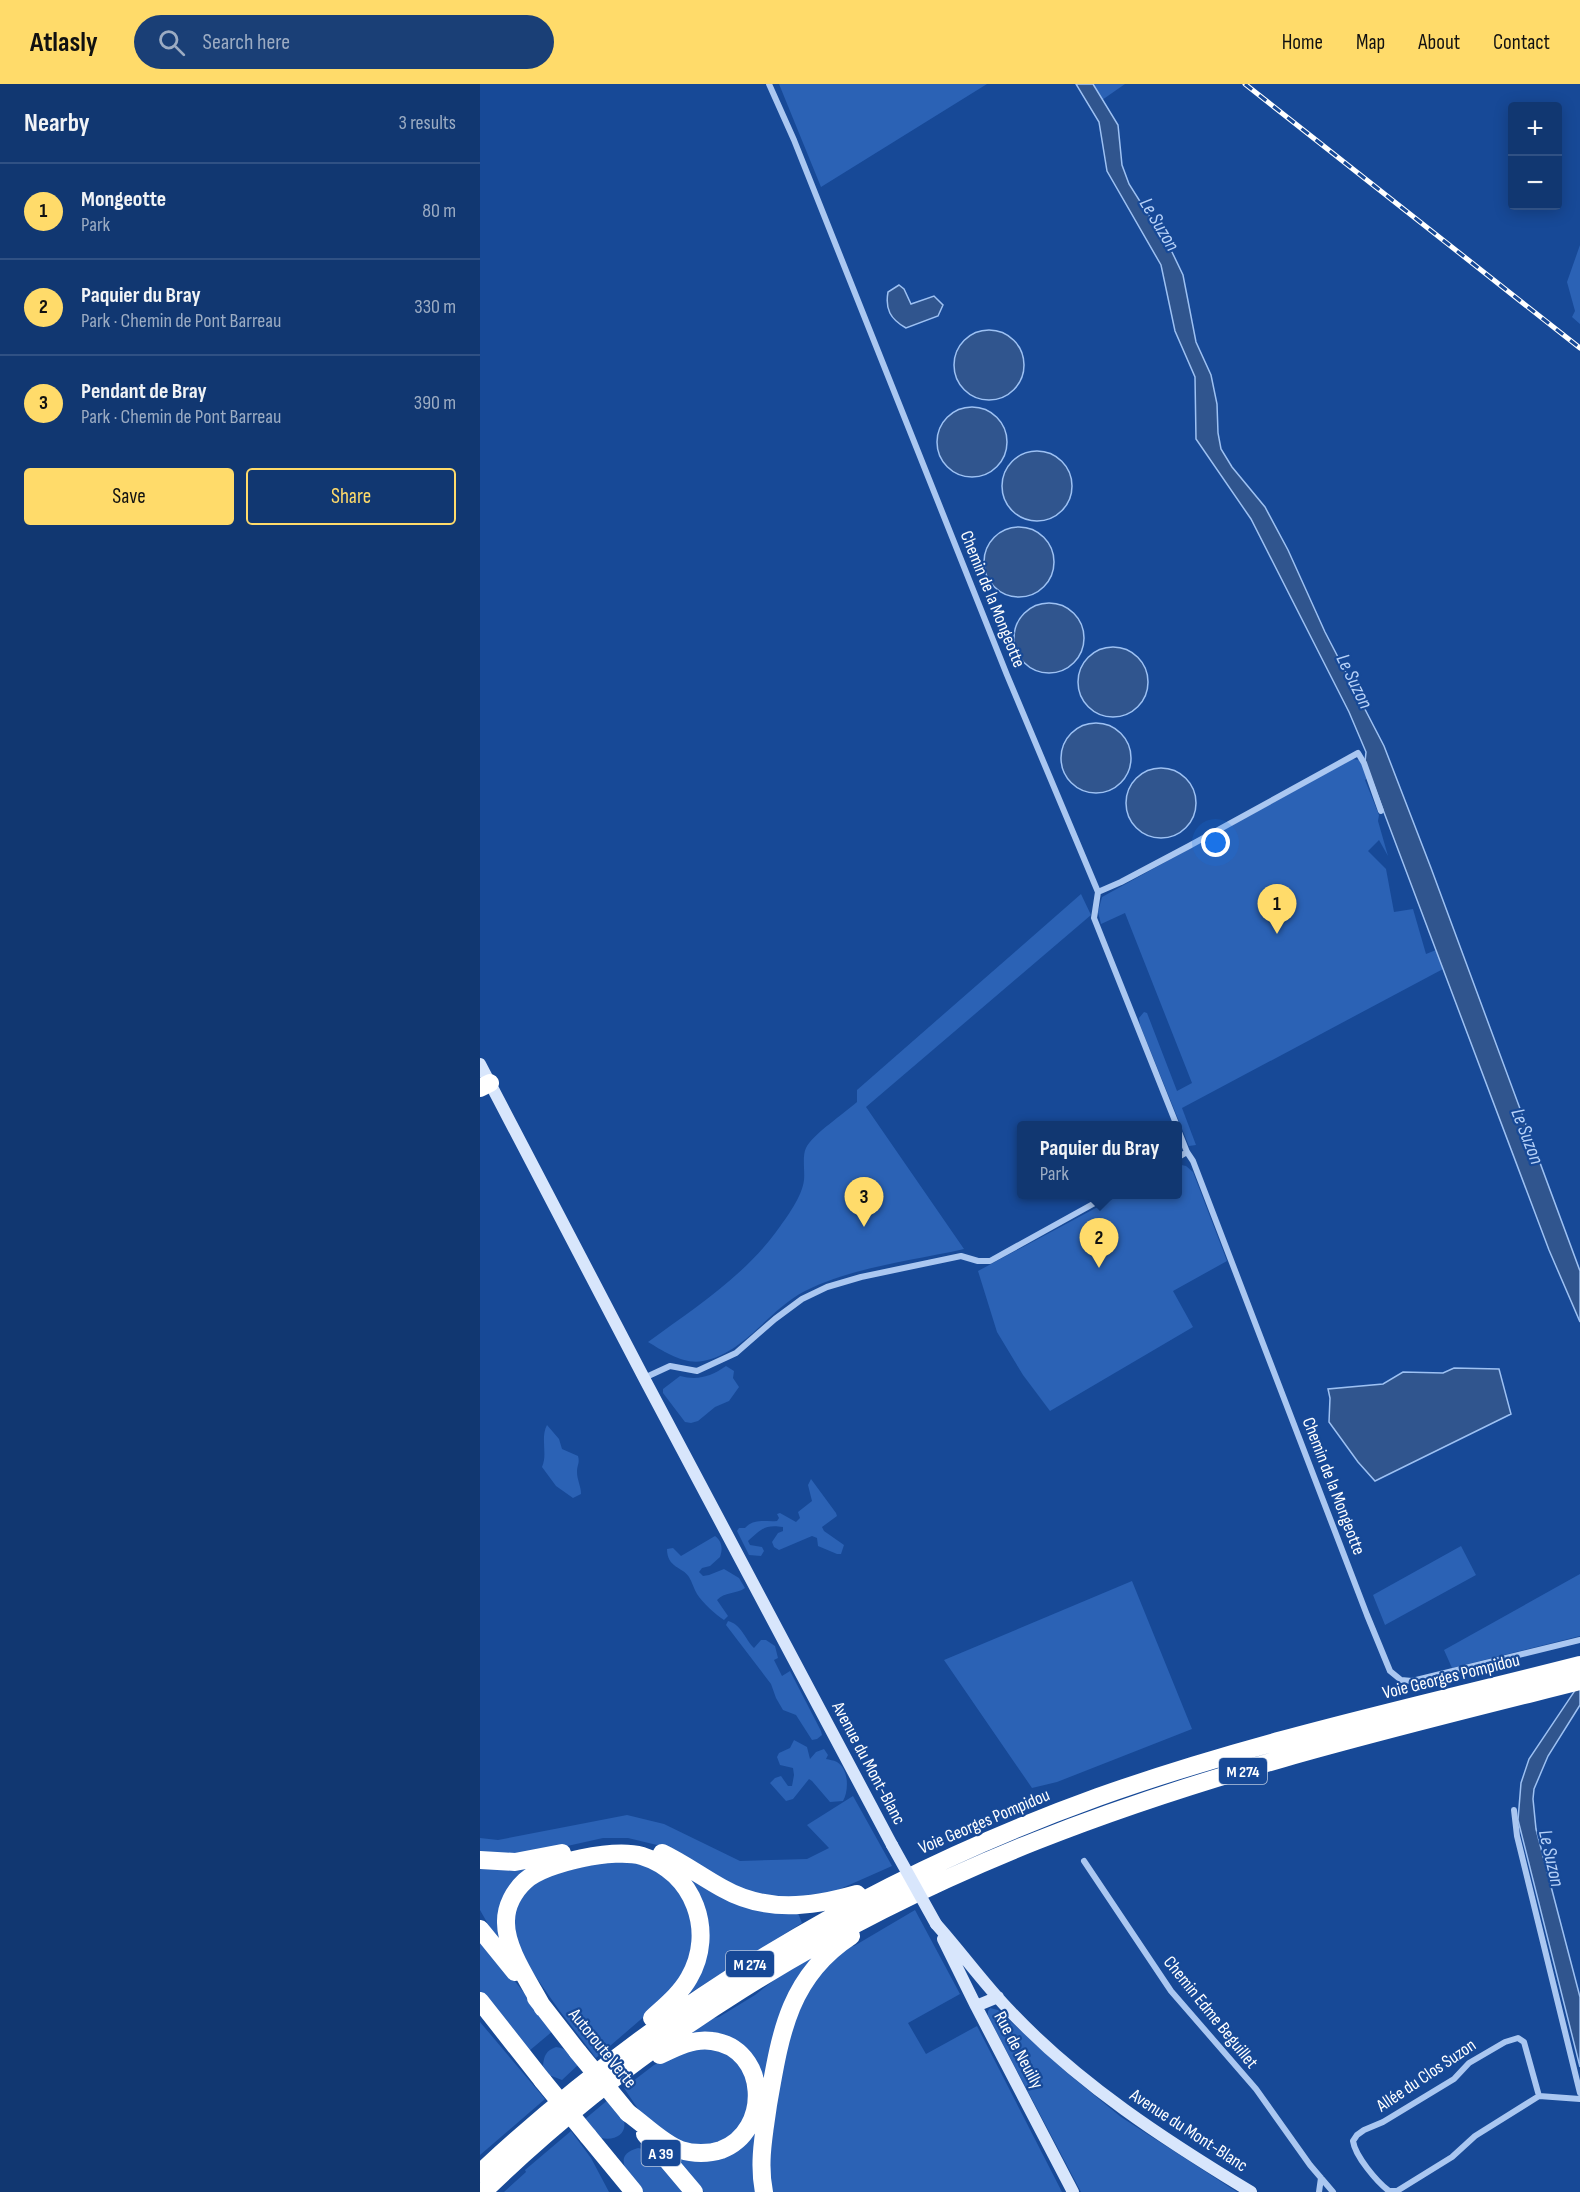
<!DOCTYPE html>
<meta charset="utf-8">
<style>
:root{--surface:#113771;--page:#1a3f76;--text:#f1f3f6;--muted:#9cacc3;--line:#305184;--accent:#ffdb6a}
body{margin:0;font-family:"Sofia Sans Condensed",sans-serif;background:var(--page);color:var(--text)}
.controls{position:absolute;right:18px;top:18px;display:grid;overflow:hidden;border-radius:6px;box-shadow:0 3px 15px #0003}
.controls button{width:54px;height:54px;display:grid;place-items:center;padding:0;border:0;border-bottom:2px solid var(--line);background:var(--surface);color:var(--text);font:30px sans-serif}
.you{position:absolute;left:736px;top:759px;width:21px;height:21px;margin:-15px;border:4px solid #fff;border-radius:50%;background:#1a73e8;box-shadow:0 0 0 9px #1a73e833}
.badge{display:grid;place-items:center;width:39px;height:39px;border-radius:50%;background:var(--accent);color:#111;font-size:20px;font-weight:700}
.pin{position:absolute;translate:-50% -50px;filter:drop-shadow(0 2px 3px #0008)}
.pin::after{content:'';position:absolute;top:32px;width:21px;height:18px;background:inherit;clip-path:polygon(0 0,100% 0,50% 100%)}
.popup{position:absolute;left:537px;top:1037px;width:165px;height:78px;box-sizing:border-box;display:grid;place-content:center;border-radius:6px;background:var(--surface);filter:drop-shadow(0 2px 4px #0005);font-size:20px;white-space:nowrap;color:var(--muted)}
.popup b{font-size:22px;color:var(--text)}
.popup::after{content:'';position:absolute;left:50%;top:100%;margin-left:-12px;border:12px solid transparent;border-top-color:var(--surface)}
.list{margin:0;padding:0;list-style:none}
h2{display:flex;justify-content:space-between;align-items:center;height:78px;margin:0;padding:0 24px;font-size:26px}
h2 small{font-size:20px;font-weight:400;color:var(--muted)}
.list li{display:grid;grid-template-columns:39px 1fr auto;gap:18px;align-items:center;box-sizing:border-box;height:96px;padding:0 24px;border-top:2px solid var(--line)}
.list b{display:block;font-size:22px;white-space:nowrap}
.list p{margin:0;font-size:20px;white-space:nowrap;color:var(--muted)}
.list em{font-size:20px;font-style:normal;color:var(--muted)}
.actions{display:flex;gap:12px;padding:18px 24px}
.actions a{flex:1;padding:14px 0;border:2px solid var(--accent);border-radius:6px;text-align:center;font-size:21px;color:var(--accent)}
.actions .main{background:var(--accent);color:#111}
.icon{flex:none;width:33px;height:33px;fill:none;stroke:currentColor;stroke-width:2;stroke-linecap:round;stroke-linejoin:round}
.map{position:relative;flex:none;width:1100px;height:2108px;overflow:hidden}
header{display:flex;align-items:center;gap:36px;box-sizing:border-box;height:84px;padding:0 30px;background:var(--accent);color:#111}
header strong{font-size:28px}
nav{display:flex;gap:33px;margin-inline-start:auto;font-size:21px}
.search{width:420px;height:54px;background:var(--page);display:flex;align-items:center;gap:15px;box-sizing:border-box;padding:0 21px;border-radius:33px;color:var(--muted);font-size:22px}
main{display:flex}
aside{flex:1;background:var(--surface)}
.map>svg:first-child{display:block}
.green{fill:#2b62b5}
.water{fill:#30558e;stroke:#9dc1f3;stroke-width:1.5}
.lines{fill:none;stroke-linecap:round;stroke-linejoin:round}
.street{stroke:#aac7f1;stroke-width:6}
.secondary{stroke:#d8e6fc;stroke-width:12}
.highway{stroke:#fff;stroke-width:18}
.rail-casing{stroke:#fff;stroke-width:5}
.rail{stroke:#174997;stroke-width:3;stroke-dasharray:9;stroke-linecap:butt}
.secondary-bridge{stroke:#d8e6fc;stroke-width:12}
.highway-bridge{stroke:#fff;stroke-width:18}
.labels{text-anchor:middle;stroke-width:4.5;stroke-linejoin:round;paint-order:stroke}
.shield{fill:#174997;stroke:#b9c8e0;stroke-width:1.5}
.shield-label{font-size:16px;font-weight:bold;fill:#fff}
.street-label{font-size:18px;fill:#fff;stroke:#174997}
.water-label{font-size:20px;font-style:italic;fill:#b6d1f8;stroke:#174997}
</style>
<header>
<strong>Atlasly</strong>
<div class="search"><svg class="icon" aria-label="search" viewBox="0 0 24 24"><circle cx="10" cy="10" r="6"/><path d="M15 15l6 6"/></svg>Search here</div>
<nav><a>Home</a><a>Map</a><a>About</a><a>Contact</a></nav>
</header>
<main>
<aside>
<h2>Nearby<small>3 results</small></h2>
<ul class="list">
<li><span class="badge">1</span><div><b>Mongeotte</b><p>Park</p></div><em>80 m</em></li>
<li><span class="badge">2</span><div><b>Paquier du Bray</b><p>Park · Chemin de Pont Barreau</p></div><em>330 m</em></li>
<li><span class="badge">3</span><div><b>Pendant de Bray</b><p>Park · Chemin de Pont Barreau</p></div><em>390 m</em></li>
</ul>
<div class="actions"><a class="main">Save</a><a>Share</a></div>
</aside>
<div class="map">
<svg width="1100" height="2108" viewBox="0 0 1100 2108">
<rect width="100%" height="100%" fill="#174997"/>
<!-- green -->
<path class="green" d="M299,0h208l-166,103z
M613,0h32l-23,16z
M1100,161v79l-8,-7 3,-6 -8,-29z
M872,675l7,1 11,16 -5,4 14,35 -1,6 10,35 -9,-16 -11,11 18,18 8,43 19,-3 13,45 10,-4 7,19 -261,139 14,37 -7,1 -49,-121 -1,-7 5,-6 3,1 30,78 15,-8 -67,-170 -24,11 -3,-12 4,-15z
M601,810l10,21 -225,192 98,142c-53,12 -111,18 -159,42 -37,19 -60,62 -102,70 -19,4 -40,-10 -55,-19 45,-33 95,-65 128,-110 11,-15 26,-35 28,-52 1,-9 -2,-24 2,-32 6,-13 40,-36 51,-46v-12z
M697,1080l9,2 7,6 34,89 -54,30 20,36 -143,84 -27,-36 -26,-43 -19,-61 142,-76 57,-1z
M246,1282l8,5 -1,7 6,9 -10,14 -14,6 -17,14 -7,2 -6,-1 -22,-29v-4l17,-13c18,5 32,0 46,-10z
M67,1341l12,14 3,10 16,7c2,7 -1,9 -1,16 0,8 4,14 4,22l-8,4 -17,-12 -14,-19c6,-13 -2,-29 5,-42z
M331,1395l25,34 1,3 -15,11 2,4 20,14 -3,9h-4l-19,-8 -1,-8 -5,-2 -33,14 -5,-3 -2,-5 6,-9 5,-2v-4c-19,-3 -22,3 -35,14l2,4 12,2 2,4 -3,5 -12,-1 -12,-24 2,-3h6c9,-10 20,-6 32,-7l2,-3 -2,-4 3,-1 16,9 4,-4 -2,-6 14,-11 -4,-16z
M235,1452c7,5 8,13 5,21l-10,9 -8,2 -3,4 4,4 6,-1 15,-6 15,9 6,10c-8,6 -21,4 -28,12l11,16 -4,4c-8,-5 -22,-18 -27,-26 -3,-5 -5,-12 -8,-17 -6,-10 -22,-9 -22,-28l6,-1 8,8z
M981,1462l15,29 -91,50 -12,-30z
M1100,1490v62l-128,32 -8,-18z
M652,1497l60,148 -135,53 -25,6 -88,-128z
M248,1537c13,3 17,18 26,27l7,-8h5l9,6 3,12 -4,2 8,16 8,-5 31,60 1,4 -5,4 -5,1 -16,-25 -13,-5 -7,-12 -5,-14 -45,-59z
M314,1656l13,7 3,12 6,-7 8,-3 4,6 -2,4c4,1 7,1 11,3 12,7 12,29 6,39l-13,1 -18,-21 -3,-2 -16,20 -7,2 -16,-18 5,-5 6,-2 7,10h4l2,-11 -1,-7 -13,-3 -3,-8 2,-4 11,-5z
M373,1712l39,70 -70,31h-69l-96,-52 -29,-7h-25l-76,17 -47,-1v-16l18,2 129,-25 37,9 76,37 67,-2 22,-11 -22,-23z
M133,1776l32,3 33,23 17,38 -3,33 -24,39 -72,62 -37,-48 -42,-60 -5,-17 3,-30 26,-26z
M57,1779l-38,74 -2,3 -17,-30v-45z
M200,1789l118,40 4,10 -123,77 23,-36z
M435,1826l45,84 -52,29 18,31 51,-28 85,166h-292l-3,-13 17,-133 32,-72 29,-28h9z
M0,1854l74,92 -25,21 -49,-59z
M335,1870l-49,132 -9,-18 -68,-33 21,-16 9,-2 36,-22 32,-25z
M510,1924l8,2 68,62 55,45 116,75h-156l-93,-176v-5z
M0,1938l65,77 -65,56z
M76,1963c12,1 16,10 22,18l-16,15 -13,-5 -6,-9c1,-11 3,-15 13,-19z
M240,1963l23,21 8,34 -16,33 -29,12 -29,-6 -37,-29 -16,-24 30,-23 24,-13z
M129,2015c4,5 9,9 12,15 10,16 -3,28 -20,24l-16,-19z
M279,2037v71h-55l-29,-34h13z
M91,2047l20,27 18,34h-105l22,-20 -1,-2z
M158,2064l10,2 38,42h-44c-11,-15 -33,-36 -4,-44z"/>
<!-- water -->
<path class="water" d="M596,0h17l25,41 4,40 7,19 43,68 11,23 13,67 15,33 6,29 1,29 3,16 11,18 33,40 23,43 37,82 59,114 47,122 149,403v51l-31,-72 -184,-488 1,-10 -17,-40 -98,-193 -55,-80 -1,-62 -20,-46 -14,-66 -54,-94 -8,-49z
M419,201l5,4 7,15 23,-8 9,9 -5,11 -32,12c-16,-9 -21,-19 -18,-36z
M474 281a35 35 0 1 1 70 0a35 35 0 1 1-70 0Z
M457 358a35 35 0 1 1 70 0a35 35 0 1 1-70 0Z
M522 402a35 35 0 1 1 70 0a35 35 0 1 1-70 0Z
M504 478a35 35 0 1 1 70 0a35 35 0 1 1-70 0Z
M534 554a35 35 0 1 1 70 0a35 35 0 1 1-70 0Z
M598 598a35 35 0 1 1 70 0a35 35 0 1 1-70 0Z
M581 674a35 35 0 1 1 70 0a35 35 0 1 1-70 0Z
M646 719a35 35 0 1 1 70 0a35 35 0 1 1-70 0Z
M974,1284l45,1 12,45 -136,67 -17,-19 -29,-40 1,-24 -2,-9 55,-5 20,-12 40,1z
M1100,1599v22l-32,51 -14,33 -1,10 3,30 44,168v70l-62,-247 3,-37 8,-24z"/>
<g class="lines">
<!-- street -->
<path class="street" d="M289,0l25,56 213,535 91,217 -4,26 83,208
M618,808l23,-10 68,-36 169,-93 6,10 17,48
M697,1043l10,25 6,9 174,454 23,56 11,9 11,1 168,-41
M697,1074l10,-6
M164,1294l26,-12 27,5 39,-18 39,-34 27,-20 25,-12 34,-10 100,-21 17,5h12l121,-67
M1034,1726l3,26 63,257
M604,1777l87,130 85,98 54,76 23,27
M1059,2012l-15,-54 -6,-4 -13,4 -36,21 -15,16 -71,43 -19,8 -7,5 -4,6c2,15 24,41 36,50h8l55,-34 23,-21 64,-40 41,3
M839,2108l2,-14"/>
<!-- secondary -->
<path class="secondary" d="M0,980l164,314 248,467
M456,1840c25,28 48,60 74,87 69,73 155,129 241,181
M463,1855l33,67 97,186
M496,1922l22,-9"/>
<!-- highway -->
<path class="highway" d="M0,1004l10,-5
M182,1769c21,10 40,24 60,35 44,25 89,19 135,6
M0,1776l35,2 47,-9
M0,1845l35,43
M56,1914l42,54
M0,1917l63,80
M63,1924c-13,-25 -38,-59 -37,-87 0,-15 8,-30 19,-40 21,-19 90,-33 117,-25 52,16 74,76 47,122 -9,16 -24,28 -37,40
M148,2029c16,11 35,31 53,37 12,4 28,4 40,0 51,-19 47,-102 -9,-109 -18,-3 -36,6 -52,14
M165,2050l49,58
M108,2052l46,56
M0,2089c179,-167 388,-293 618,-376 157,-56 321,-91 482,-132
M3,2108c158,-154 349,-270 553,-351 176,-70 361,-114 544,-160
M284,2108c-6,-29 0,-58 4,-87 12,-69 20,-128 83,-169"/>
<defs>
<path id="rail" d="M765,0l335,264"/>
</defs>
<!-- rail casing -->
<use href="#rail" class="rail-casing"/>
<!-- rail -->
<use href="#rail" class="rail"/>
<!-- secondary-bridge -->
<path class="secondary-bridge" d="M412,1761l44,79"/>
<!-- highway-bridge -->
<path class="highway-bridge" d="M98,1968l50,61
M63,1997l45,55"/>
</g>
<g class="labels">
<!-- shield labels -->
<g class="shield">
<rect x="739" y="1674" width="48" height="26" rx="4.5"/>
<rect x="246" y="1867" width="48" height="26" rx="4.5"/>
<rect x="161.5" y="2056" width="39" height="26" rx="4.5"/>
</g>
<g class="shield-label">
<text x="763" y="1693">M 274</text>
<text x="270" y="1886">M 274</text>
<text x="181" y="2075">A 39</text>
</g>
<!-- street labels -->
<g class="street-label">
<text transform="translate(513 515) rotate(68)" y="6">Chemin de la Mongeotte</text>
<text transform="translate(854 1402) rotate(69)" y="6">Chemin de la Mongeotte</text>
<text transform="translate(971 1592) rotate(-14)" y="6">Voie Georges Pompidou</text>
<text transform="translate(389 1679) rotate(62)" y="6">Avenue du Mont-Blanc</text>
<text transform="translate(504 1737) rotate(-23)" y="6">Voie Georges Pompidou</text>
<text transform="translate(731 1928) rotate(51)" y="6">Chemin Edme Beguillet</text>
<text transform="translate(123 1964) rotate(51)" y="6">Autoroute Verte</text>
<text transform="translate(539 1966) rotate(62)" y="6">Rue de Neuilly</text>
<text transform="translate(946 1991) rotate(-34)" y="6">Allée du Clos Suzon</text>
<text transform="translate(709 2046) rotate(33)" y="6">Avenue du Mont-Blanc</text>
</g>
<!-- water labels -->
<g class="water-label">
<text transform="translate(680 140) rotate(59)" y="7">Le Suzon</text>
<text transform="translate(875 597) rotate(64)" y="7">Le Suzon</text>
<text transform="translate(1048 1052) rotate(69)" y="7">Le Suzon</text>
<text transform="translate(1072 1774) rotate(77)" y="7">Le Suzon</text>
</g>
</g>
</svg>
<div class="controls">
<button>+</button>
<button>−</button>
</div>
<div class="you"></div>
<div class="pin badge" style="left:797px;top:850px">1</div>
<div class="pin badge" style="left:619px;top:1184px">2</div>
<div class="popup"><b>Paquier du Bray</b>Park</div>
<div class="pin badge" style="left:384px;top:1143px">3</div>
</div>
</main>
